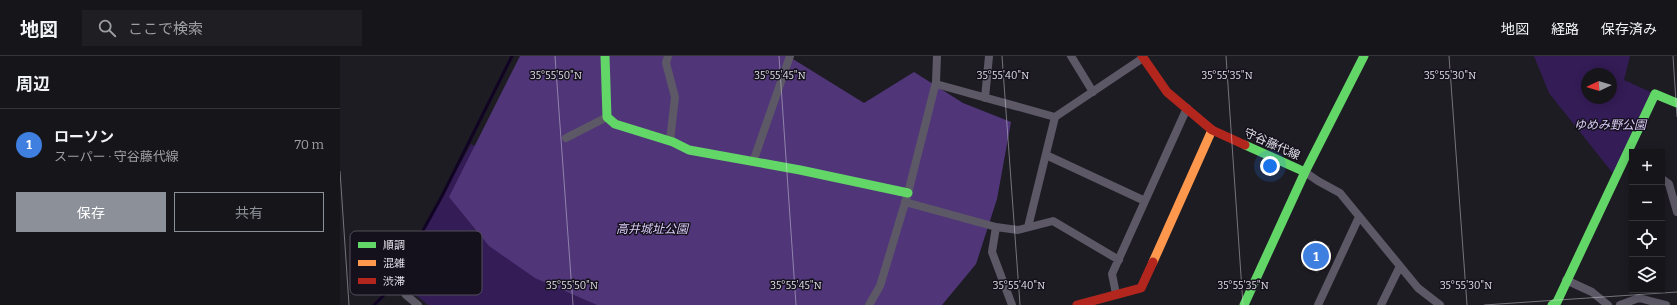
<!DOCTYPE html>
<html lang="ja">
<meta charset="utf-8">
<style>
:root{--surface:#16151a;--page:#1f1e23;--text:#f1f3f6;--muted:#9e9fa2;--line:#353439;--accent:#8c9099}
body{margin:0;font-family:Bitter,"Noto Sans JP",serif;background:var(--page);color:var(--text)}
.controls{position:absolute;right:12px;bottom:12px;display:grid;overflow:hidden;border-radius:0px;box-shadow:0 2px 10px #0003}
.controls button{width:36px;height:36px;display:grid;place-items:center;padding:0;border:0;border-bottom:1px solid var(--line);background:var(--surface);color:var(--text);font:20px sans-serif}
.compass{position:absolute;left:1241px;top:12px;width:36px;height:36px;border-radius:50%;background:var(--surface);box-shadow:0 2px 10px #0003;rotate:266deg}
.you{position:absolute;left:930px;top:110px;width:14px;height:14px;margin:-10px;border:3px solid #fff;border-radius:50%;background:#1a73e8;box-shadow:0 0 0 6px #1a73e833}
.badge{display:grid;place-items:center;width:26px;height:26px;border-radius:50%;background:var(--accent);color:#fff;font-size:13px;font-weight:700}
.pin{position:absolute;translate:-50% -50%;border:2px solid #fff;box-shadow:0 1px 4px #0006}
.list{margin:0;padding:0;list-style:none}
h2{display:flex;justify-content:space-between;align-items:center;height:52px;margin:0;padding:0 16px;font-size:17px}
h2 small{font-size:13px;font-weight:400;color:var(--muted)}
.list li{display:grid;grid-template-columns:26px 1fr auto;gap:12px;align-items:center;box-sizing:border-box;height:72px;padding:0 16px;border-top:1px solid var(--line)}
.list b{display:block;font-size:15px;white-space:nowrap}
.list p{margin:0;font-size:13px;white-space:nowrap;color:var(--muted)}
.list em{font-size:13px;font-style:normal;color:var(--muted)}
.actions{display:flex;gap:8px;padding:12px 16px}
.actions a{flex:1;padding:9px 0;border:1px solid var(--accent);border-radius:0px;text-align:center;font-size:14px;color:var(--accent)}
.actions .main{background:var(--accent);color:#fff}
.icon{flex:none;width:22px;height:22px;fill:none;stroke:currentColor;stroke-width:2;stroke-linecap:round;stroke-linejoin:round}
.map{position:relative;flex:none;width:1337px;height:249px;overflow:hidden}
header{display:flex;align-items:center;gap:24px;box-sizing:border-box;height:56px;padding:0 20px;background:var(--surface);border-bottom:1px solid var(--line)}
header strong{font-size:19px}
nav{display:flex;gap:22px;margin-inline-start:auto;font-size:14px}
.search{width:280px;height:36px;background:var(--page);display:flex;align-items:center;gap:10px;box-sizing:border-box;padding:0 14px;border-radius:0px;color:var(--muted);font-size:15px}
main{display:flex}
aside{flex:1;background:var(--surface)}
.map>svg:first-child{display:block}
.green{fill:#341c56;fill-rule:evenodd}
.forest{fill:#503679}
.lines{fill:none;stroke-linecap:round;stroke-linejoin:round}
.stream{stroke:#110324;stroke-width:3}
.building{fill:#3a383a}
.street{stroke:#5c5866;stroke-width:8}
.fast{stroke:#63d668;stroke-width:9}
.slow{stroke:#ff974d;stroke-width:9}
.jam{stroke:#b3261e;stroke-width:9}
.ticks{fill:none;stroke:#e1dfe8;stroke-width:1;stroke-opacity:0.45}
.labels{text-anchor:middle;stroke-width:3;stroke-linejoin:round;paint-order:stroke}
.park-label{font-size:12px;font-style:italic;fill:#dbcef9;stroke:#14101c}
.street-label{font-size:12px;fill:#e1dfe8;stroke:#14101c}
.key{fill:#14101c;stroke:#524e59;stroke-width:1}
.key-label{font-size:11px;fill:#e1dfe8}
.ticks-label{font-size:10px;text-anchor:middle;fill:#e1dfe8;stroke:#14101c;stroke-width:3;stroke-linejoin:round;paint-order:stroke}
</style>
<header>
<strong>地図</strong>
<div class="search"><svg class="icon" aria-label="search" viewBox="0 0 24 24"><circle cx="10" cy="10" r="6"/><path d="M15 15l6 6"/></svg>ここで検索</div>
<nav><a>地図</a><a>経路</a><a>保存済み</a></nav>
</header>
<main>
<aside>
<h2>周辺<small></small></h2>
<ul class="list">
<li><span class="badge" style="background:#3f7fe0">1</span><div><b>ローソン</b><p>スーパー · 守谷藤代線</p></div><em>70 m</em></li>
</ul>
<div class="actions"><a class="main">保存</a><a>共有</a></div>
</aside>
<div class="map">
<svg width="1337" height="249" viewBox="0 0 1337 249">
<rect width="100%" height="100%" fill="#1e1c23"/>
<!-- green -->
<path class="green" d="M1194,0h96l-6,24 31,14 -40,82 -66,-83zM1247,18h24v24h-24z
M131,88l65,32 244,129h-352l-23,-19 2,-27z"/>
<!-- forest -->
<path class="forest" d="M180,0h268l76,47 50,-31 49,31 48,19 -14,77 -21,65 -34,41h-345l-62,-27 -46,-32 -40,-49z"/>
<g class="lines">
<!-- stream -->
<path class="stream" d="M34,249l18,-18 50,-91 70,-140"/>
</g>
<!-- building -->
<path class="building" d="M974,183l16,7 -12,27 -16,-7z"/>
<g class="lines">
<!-- street -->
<path class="street" d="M328,0l-2,7 9,34 -5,44
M731,0l22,36
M596,28l119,33
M645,42l4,-42
M226,82l41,-21
M706,99l99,46
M413,106l37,-106
M965,116l13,9 22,12 78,95 22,17
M1322,123l7,5 8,28
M565,146l91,25 22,3 35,-9 66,39
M656,171l-4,25 20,53
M688,171l27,-110 88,-59
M1226,224l26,12 16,13
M776,238l-4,-20 75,-166
M66,239l12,10
M529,249l11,-19 28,-93 28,-111 1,-26
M978,249l41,-88
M1041,249l19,-39
M1280,249l19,-7 27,7"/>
<!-- fast -->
<path class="fast" d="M265,0l2,61 8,7 58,18 16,8 111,20 108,23
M905,89l60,27
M904,249l61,-133 59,-116
M1212,249l5,-3 98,-208 22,9"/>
<!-- slow -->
<path class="slow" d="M813,206l59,-132"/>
<!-- jam -->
<path class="jam" d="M802,0l25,36 45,38 33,15
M737,249l64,-17 12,-26"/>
</g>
<!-- ticks -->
<path class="ticks" d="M215,0l18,249M439,0l17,249M662,0l18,249M886,0l17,249M1109,0l18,249M1333,0l4,61M0,115l9,134M1144,249l193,-13"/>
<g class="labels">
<!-- park labels -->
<g class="park-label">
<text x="1270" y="73">ゆめみ野公園</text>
<text x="312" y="177">高井城址公園</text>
</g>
<!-- street labels -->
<g class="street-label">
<text transform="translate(932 88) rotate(24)" y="4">守谷藤代線</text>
</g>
</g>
<!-- legend -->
<rect x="10" y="175" width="132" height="64" rx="6" class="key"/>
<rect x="18" y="186" width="18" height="6" fill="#63d668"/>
<rect x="18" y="204" width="18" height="6" fill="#ff974d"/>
<rect x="18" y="222" width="18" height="6" fill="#b3261e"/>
<g class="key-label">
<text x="43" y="193">順調</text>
<text x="43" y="211">混雑</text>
<text x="43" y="229">渋滞</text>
</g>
<g class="ticks-label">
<text x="216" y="23">35°55'50"N</text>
<text x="440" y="23">35°55'45"N</text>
<text x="663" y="23">35°55'40"N</text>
<text x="887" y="23">35°55'35"N</text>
<text x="1110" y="23">35°55'30"N</text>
<text x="232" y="233">35°55'50"N</text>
<text x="456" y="233">35°55'45"N</text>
<text x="679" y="233">35°55'40"N</text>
<text x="903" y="233">35°55'35"N</text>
<text x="1126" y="233">35°55'30"N</text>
</g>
</svg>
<div class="controls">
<button>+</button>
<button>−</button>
<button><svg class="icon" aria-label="locate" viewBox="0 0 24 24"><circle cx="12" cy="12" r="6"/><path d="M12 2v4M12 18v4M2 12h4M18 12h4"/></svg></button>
<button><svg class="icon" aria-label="layers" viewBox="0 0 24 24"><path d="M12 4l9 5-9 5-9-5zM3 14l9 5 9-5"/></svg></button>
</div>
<svg class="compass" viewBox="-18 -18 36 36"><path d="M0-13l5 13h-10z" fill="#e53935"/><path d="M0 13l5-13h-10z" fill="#9e9fa2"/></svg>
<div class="you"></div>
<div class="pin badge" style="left:976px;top:200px;background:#3f7fe0">1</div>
</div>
</main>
